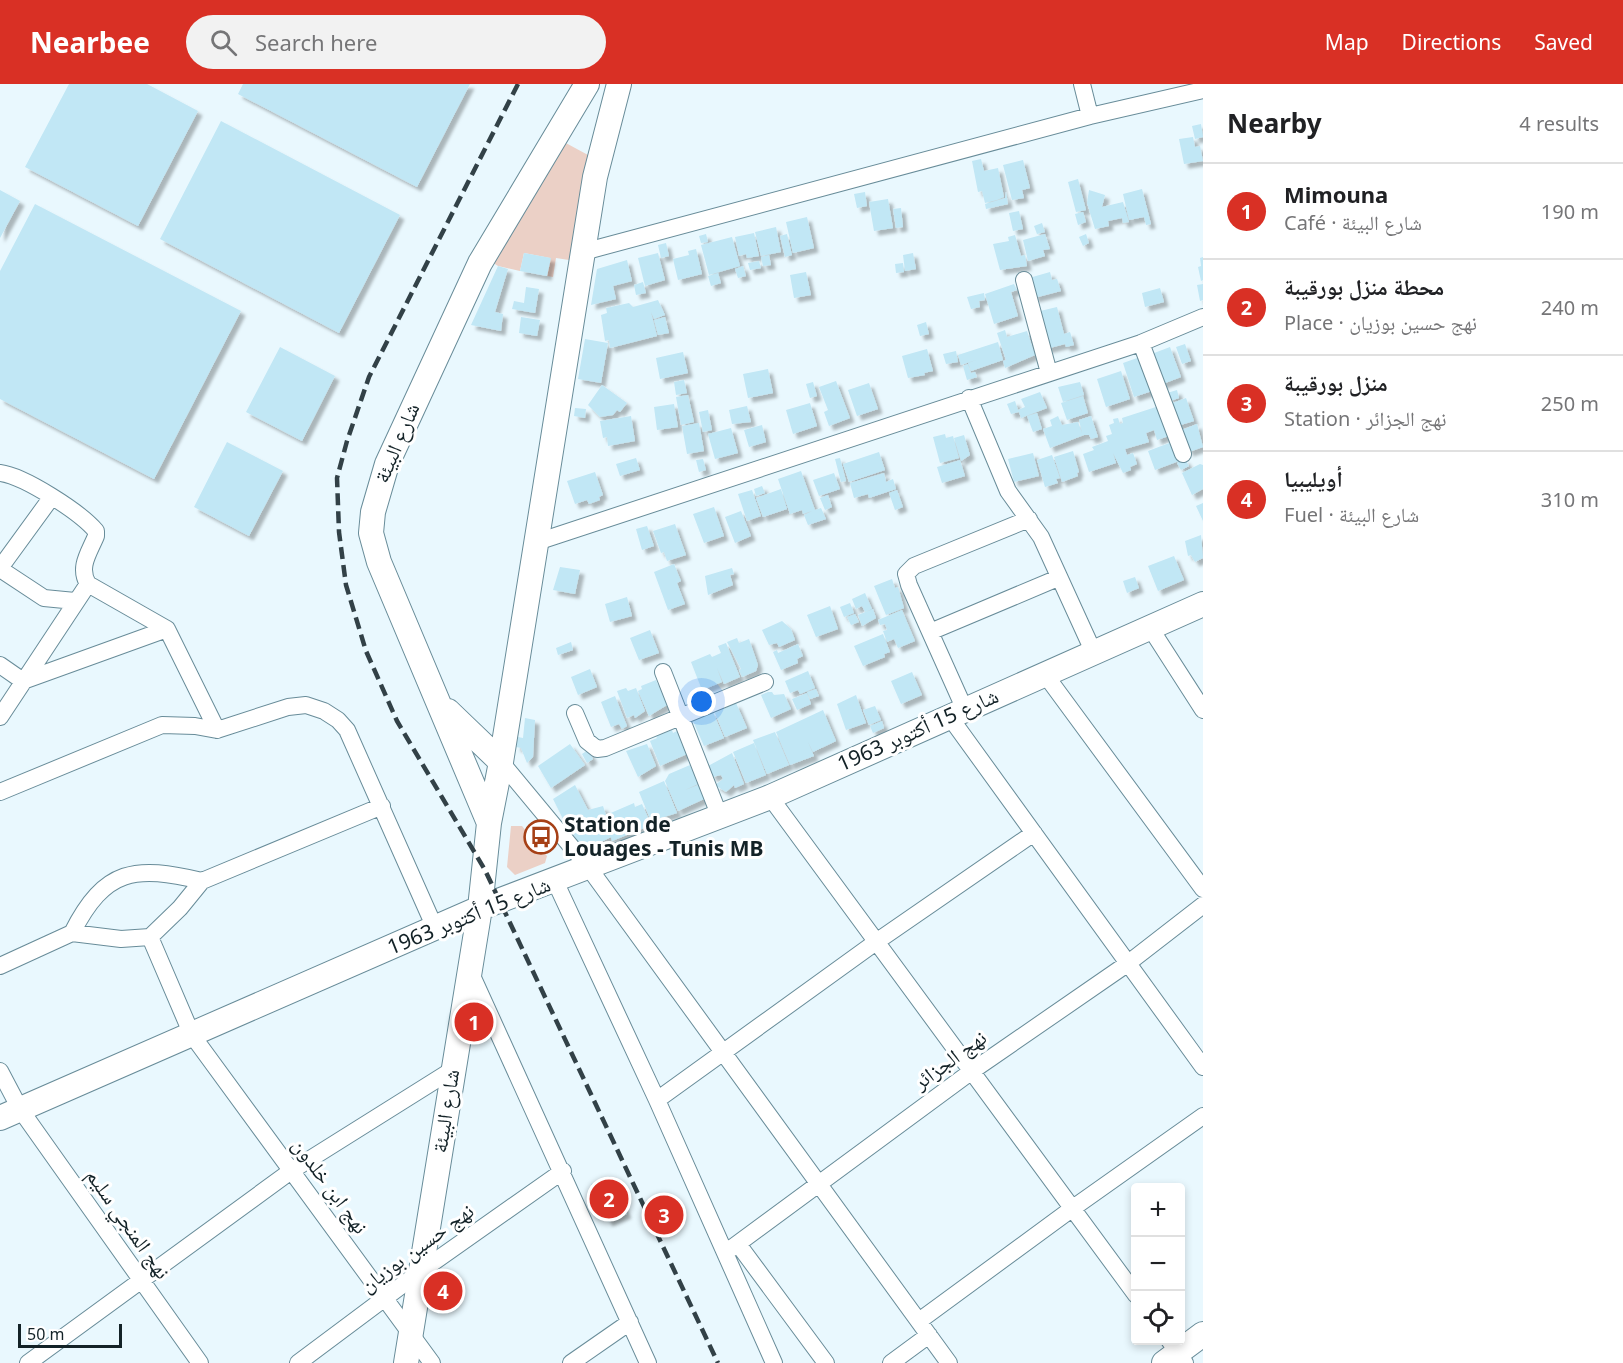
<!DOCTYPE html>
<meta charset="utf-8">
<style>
:root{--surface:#fff;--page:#f2f2f2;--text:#202124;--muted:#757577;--line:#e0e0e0;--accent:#d93025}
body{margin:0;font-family:"Noto Sans","Noto Naskh Arabic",sans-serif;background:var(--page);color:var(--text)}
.controls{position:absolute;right:18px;bottom:18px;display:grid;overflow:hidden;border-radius:6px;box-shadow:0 3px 9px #0003}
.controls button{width:54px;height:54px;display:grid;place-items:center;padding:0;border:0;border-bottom:2px solid var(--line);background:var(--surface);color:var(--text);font:30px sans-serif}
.scale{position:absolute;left:18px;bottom:15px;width:104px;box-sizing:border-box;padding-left:6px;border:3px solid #132227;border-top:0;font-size:16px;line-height:21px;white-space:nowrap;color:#132227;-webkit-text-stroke:4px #fff;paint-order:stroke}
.you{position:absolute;left:702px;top:618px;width:21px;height:21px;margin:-15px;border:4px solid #fff;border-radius:50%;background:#1a73e8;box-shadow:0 0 0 9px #1a73e833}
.badge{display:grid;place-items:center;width:39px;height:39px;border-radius:50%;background:var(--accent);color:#fff;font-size:20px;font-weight:700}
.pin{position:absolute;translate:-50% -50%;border:3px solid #fff;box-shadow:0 2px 6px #0006}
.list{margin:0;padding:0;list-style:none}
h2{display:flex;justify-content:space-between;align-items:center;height:78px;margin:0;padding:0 24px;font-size:26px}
h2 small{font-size:20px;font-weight:400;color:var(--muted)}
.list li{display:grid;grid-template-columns:39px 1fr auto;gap:18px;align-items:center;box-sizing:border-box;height:96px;padding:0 24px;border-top:2px solid var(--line)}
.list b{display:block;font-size:22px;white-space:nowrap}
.list p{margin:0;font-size:20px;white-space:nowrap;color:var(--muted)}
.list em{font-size:20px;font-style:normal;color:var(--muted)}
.icon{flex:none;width:33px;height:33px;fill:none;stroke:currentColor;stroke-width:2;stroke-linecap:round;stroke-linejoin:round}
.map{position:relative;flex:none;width:1203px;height:1279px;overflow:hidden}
header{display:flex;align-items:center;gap:36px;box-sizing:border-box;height:84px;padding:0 30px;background:var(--accent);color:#fff}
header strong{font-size:28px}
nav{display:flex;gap:33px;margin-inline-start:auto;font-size:21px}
.search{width:420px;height:54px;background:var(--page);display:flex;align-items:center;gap:15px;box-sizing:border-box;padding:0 21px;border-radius:33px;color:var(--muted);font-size:22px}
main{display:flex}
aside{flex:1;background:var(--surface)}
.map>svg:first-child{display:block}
.green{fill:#ebd0c6}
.building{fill:#c1e7f5;filter:url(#shadow)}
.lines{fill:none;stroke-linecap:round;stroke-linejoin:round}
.street-casing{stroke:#688c99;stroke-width:18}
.secondary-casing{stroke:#688c99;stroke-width:26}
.street{stroke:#fff;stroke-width:16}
.secondary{stroke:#fff;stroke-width:24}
.rail{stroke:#324147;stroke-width:4.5;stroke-dasharray:12 6;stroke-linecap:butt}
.labels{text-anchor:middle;stroke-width:6;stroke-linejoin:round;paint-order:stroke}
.street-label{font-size:21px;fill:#132227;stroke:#fff}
.poi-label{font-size:21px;font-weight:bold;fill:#132227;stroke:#fff;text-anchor:start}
</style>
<header>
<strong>Nearbee</strong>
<div class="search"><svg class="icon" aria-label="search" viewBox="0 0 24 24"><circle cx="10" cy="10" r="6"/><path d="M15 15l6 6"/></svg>Search here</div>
<nav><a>Map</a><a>Directions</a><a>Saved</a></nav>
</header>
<main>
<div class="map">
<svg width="1203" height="1279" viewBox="0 0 1203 1279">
<defs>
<filter id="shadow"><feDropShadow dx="4.5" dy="4.5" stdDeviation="1.5" flood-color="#0004"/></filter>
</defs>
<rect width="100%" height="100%" fill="#e9f8fe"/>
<!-- green -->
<path class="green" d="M564,58l24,13 -19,105 -13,-2 -3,19 -6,-1 3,-18 -26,-5 -4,18 -22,-5 -6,-4z
M511,742h11l25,30 -2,7 -30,12 -8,-8z"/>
<!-- building -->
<path class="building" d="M69,0h78l51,27 -60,115 -113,-59z
M243,0h227l-53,103 -179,-93z
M221,37l179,94 -61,118 -179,-94z
M1201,40l2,13 -8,2 -3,-13z
M1193,53l2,10 5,-1 3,15 -19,3 -5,-25z
M981,75l3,12 14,-3 6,29 -7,3 -12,3 -3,-12 -4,1 -6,-31z
M1023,76l7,28 -8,2 2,8 -12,2 -9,-35z
M1078,95l8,31 -10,2 -8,-30z
M1142,105l9,35 -5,1 -2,-8 -15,3 -6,-26z
M0,106l20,11 -20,37z
M1089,106l16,5 -3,12 21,-5 6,20 -6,1 -1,-5 -14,3 1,5 -14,3 -8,-26z
M865,108l2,14 -10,2 -3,-14z
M1006,108l2,12 -22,5 -1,-5 20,-6z
M888,115l5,29 -19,3 -5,-29z
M35,120l206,107 -87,168 -154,-80v-128z
M901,124l2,19 -7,1 -3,-19z
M1019,127l4,18 -10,2 -4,-18z
M1083,128l3,10 -8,3 -3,-11z
M807,133l7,31 -21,5 -7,-31z
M1042,139l3,9 -8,2 -3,-8z
M776,143l5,25 -20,4 -6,-24z
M754,149l5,23 -12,2 -1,-4 -7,2 -4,-19z
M706,150l2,8 -7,1 -2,-7z
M787,150l5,21 -7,2 -5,-21z
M1045,150l5,15 -7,1 2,6 -17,5 -5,-21z
M1086,150l3,9 -6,3 -4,-9z
M1015,151l6,21 4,-1 2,11 -27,4 -7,-26 16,-3 -1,-4z
M732,153l8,29 -31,9 -8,-30z
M666,159l3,13 -8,2 -3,-13z
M696,165l6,25 -24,6 -5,-21 16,-4 -1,-4z
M524,169l27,5 -4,18 -27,-5z
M658,169l7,27 -20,6 -7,-28z
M913,169l3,16 -11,2 -2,-16z
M769,171l2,10 -8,1 -2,-9z
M1203,173v23l-2,1 -3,-14 3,-1 -1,-8z
M627,176l5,21 -19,5 3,13 -25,6 6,-36z
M759,177l2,7 -11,2 -2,-7z
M903,179l1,9 -8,1 -1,-9z
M498,182l10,3 -13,43 8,2 -2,17 -30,-6z
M743,182l3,10 -8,2 -3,-9z
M806,188l5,23 -17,3 -4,-23z
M1050,188l2,8 5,-1 4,12 -27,7 -5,-20z
M718,189l3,10 -10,3 -3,-10z
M643,198l3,11 -10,2 -2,-10z
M1014,200l3,6 -6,2 7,24 -24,8 -9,-30z
M1203,200v16l-3,1 -3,-16z
M526,203l13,2 -4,24 -23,-4 2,-8 10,2z
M1160,204l4,14 -19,5 -3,-14z
M984,209l1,7 -6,1 1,6 -9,2 -4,-12z
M658,216l7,15 -11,4 -3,-7 6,24 -47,12 -1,-8 -4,1 -4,-26 6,-2 -1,-5 23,-5 4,4z
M1057,223l7,27 6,-2 4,13 -8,2 -1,-3 -19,5 -10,-37z
M521,233l19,3 -3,16 -18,-3z
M665,233l4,16 -11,2 -4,-15z
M926,238l3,12 -9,2 -3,-11z
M1005,246l2,7 20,-6 8,24 -30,13 -2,-7 3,-1 -9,-27z
M585,255l23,4 -7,40 -23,-4z
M998,258l5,18 -32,11 -3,-8 8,-3 -15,5 -3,-10z
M1185,260l6,17 -9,3 -6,-17z
M280,263l55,29 -33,65 -56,-29z
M1170,263l11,30 -21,8 -11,-30z
M927,265l6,22 -9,2 1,2 -17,3 -6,-22z
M956,267l2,11 -12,2 -3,-10z
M683,268l5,21 -28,6 -4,-21z
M1140,273l12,34 -18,6 -11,-34z
M968,280l3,9 4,-1 2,5 -10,3 -4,-14z
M768,285l5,24 -25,5 -5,-24z
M1121,287l9,28 -24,8 -9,-28z
M684,296l3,13 -11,2 -2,-13z
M836,297l14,37 -21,8 -5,-14 4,-2 -9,-23z
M813,298l4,14 -7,2 -4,-14z
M1080,298l4,13 -21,7 -5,-15z
M869,299l9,26 -21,7 -9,-26z
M602,301l25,18 -7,9 -3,-2 -4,5 -13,2 -12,-12z
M1177,306l2,8 -9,3 -3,-8z
M1040,308l7,16 -26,10 -2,-6 -8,2 -4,-10 8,-3 3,9 7,-3 -4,-8z
M688,311l6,27 -13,3 -5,-28z
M1083,312l5,17 -21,7 -6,-17z
M1186,314l8,23 -20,6 -7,-22z
M810,319l7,23 -24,8 -7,-24z
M674,320l4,23 -21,3 -3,-23z
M747,322l4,16 -19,2 -3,-14z
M1159,322l10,30 -12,4 -3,-10 -8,3 3,9 -24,7 2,6 6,-2 4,11 -7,3 1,3 -8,3 -10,-20 3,10 -27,9 -6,-18 11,-4 -2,-3 16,-6 -2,-5 6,-2 -3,-9 5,-2 -1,-4 5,-1 2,6 3,-1 -1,-5z
M575,324l11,1 -1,9 -11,-2z
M708,326l4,20 -9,2 -4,-20z
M1037,329l5,16 -9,3 -6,-16z
M631,332l4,25 -27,5 -1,-9 -4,1 -3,-17z
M1058,332l4,9 16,-3 4,11 -3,-13 12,-4 7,21 -7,2 -2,-4h-5l-34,13 -7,-19 9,-3 -2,-6z
M699,339l5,28 -17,3 -5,-28z
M1197,340l6,23 -14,5 -10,-21z
M762,341l4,17 -17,5 -5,-17z
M731,344l7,25 -23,6 -7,-25z
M945,350l1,4 7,-2 6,22 -19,5 -7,-26z
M964,351l6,20 -9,6 -7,-23z
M227,358l56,29 -34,65 -55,-29z
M1172,358l7,19 -24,9 -7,-19z
M1073,367l6,21 -2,1 1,3 -16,6 -8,-25z
M879,368l6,18 -36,12 -6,-18z
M1033,369l6,23 -25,6 -6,-23z
M1052,371l8,23 -4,1 2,4 -13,4 -8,-27z
M636,374l4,12 -20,6 -4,-12z
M840,374l6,23 -5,1 -6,-23z
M703,375l3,11 -7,2 -3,-12z
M1185,375l4,7 -8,4 -4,-7z
M960,376l5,16 -23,7 -5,-16z
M1200,380l3,1v24l-11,6 -10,-22z
M801,387l14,39 6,-2 5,11 -18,6 -4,-10 8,-4 -9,3 -1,-4 -12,4 -12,-35z
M595,388l8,23 -4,2 1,3 -11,4 -2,-4 -12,4 -8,-23z
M834,389l6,16 -21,7 -6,-16z
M884,389l2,9 7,-3 3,10 -27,9 -1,-4 -14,4 -4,-15z
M762,402l3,7 -9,3 -2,-7z
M781,405l6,20 -24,8 -7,-19z
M752,406l9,26 -14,5 -9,-27z
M897,406l6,17 -8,3 -6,-17z
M828,411l4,12 -7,3 -5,-12z
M1203,419v18l-7,-15z
M714,423l10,29 -20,7 -11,-29z
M741,427l10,25 -16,7 -10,-26z
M675,440l11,31 -19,6 -3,-9 -3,1 -8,-22z
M647,442l7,20 -12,4 -6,-21z
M1201,451l2,23 -8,4 -4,-7 -3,1 -3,-15z
M1174,472l10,24 -26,11 -10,-25z
M674,480l7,17 -4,2 8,21 -17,6 -14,-38z
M560,483l20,3 -5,24 -22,-4z
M732,484l2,6 -4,1 3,10 -25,10 -3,-19z
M1135,493l4,11 -12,5 -4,-12z
M892,495l3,9 3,-1 6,21 -18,7 -12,-29z
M865,509l7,16 -7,3 -3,-6 -6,3 -4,-10z
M627,513l5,19 -22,6 -5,-18z
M850,519l4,10 -10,4 -4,-10z
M830,522l8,23 -22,8 -9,-22z
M873,525l3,9 -14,8 -4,-11z
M902,526l13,31 -17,7 -4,-9 -7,3 -4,-11 4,-1 -2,-6 -5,1 -2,-5z
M855,530l4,8 -8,3 -4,-8z
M782,537l9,8 4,11 -16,7 -2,-4 -8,2 -7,-15z
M650,546l9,23 -20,7 -9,-22z
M883,550l7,18 -6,2 1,3 -22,9 -9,-20z
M737,554l2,5 10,-4 9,26 -2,6 -14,6 -3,-7 2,-1 -14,-27z
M571,558l2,8 -15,5 -2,-7z
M726,559l14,34 -16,7 -7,-16 5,14 -20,8 -11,-28 19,-8 2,3 9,-4 -3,-7z
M798,560l5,12 -6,3 1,4 -17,7 -8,-18 4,-2 1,3z
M590,585l7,18 -19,8 -7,-18z
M808,587l7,17 -15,6 -2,-4 -8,3 -5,-12z
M912,588l10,23 -21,9 -10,-23z
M656,596l11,25 -18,11 -11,-25 4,-2 -1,-3z
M626,604l2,3 8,-3 9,23 -10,7 -1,-3 -7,3 -10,-27z
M816,605l3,7 -9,3 -3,-7z
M768,608h4l2,3 10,-1 7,15 -20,9 -10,-23z
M807,609l4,11 -14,6 -5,-11z
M856,611l10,28 -20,7 -9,-26z
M615,612l12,30 -5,3 -3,-5 -8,3 -10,-25z
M736,619l11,25 -22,9 -10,-24z
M875,622l6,14 -12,5 -6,-15z
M823,626l13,31 -23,11 -5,-10 6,14 -24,9 -14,-33z
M713,628l11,26 -20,8 -11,-25z
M525,634l10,2 -2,37 -6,6 -6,-15 -5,-1 2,-10 5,1z
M882,637l2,7 -11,5 -3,-7z
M672,646l1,3 4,-2 10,23 -27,12 -10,-25 7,-3 -1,-2z
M775,648l14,33 -22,9 -14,-34z
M754,659l12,32 -20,8 -13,-31z
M570,660l15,21 -34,23 -13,-22z
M647,660l9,22 -18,11 -12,-26z
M588,666l5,9 -6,4 -5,-9z
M732,669l12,31 -9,4 -1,-3 -8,7 -11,-7 8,-6 -2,-4 -9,2 -4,-11z
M690,681l8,19 -13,6 13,-5 6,14 -26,12 -13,-30 4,-7z
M664,697l13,32 -26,8 -12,-29z
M575,701l13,25 15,-4 3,9 28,-12 1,4 7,-3 8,18 -7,3 1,3 -32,13 -1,-4 -14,7 1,3 -12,3 -5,-2 -12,-22 -2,1 -14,-28z
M610,1092l17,38 -19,8 -17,-38z"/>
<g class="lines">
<defs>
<path id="street" d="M1082,0l8,32
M583,168l507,-136 113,-26
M1024,196l25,93
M1141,259l42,111
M969,314l39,93 33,46 52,114
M0,389c24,3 80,39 96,58v5c-7,17 -18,31 -8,48
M537,458l604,-199 62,-26
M0,484l51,-70
M0,485l44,29 31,3
M1149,542l54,84
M930,548l128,-54
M0,581l23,16 144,-52
M663,588l57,145
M1044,589l159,216
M965,626l-56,-125 -3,-11 8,-8 115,-47
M575,629l12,28 10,8 8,-1 160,-66
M949,632l254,351
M0,633l88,-133 79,45 50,101
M501,678l88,106 360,495
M0,708l162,-67 33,1 22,4 71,-23 18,-2 18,6 14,9 9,10 88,198
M770,713l366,498
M555,797l102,219 117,263
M72,849c33,-65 63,-68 130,-52
M150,853l42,98 240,328
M0,882l72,-33 49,6 29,-2 30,-29 22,-27 180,-75
M469,885l179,394
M0,987l20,38 180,254
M657,1016l219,-158 158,-109
M738,1160l88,119
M725,1169l247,-182 155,-107 76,-59
M919,1237l154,-113 130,-92
M1169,1256l16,23
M28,1279l263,-192 161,-101
M298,1279l123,-92 142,-100
M571,1279l59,-41
M891,1279l38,-28"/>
<path id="secondary" d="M448,627l53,51
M489,739l-110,-261 -8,-29 2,-21 14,-48 93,-201 107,-179
M0,1034l480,-210 290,-111 433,-193
M406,1279l74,-455 9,-85 12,-61 94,-585 24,-93
M1164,1279l39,-29"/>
</defs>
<!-- street casing -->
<use href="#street" class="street-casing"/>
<!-- secondary casing -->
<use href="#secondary" class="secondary-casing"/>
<!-- street -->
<use href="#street" class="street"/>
<!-- secondary -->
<use href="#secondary" class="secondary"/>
<!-- rail -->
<path class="rail" d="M518,0l-149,293 -22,64 -10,37 2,54 7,53 20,66 31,70 88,149 233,493"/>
</g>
<!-- icons -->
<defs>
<symbol id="bus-ring" viewBox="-11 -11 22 22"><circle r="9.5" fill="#fff" stroke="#a64016" stroke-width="1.5"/><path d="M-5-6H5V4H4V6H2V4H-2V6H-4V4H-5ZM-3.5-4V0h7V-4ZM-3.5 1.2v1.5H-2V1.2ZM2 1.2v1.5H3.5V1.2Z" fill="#a64016"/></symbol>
</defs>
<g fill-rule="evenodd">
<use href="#bus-ring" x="522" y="734" width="38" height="38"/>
</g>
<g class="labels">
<!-- street labels -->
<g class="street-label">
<text transform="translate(397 359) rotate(-67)" y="7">شارع البيئة</text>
<text transform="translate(918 646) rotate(-24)" y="7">شارع 15 أكتوبر 1963</text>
<text transform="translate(469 832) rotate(-22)" y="7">شارع 15 أكتوبر 1963</text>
<text transform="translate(950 976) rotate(-36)" y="7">نهج الجزائر</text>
<text transform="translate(446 1027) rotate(-81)" y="7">شارع البيئة</text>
<text transform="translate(330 1102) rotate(54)" y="7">نهج ابن خلدون</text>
<text transform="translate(128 1140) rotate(55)" y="7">نهج المنجي سليم</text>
<text transform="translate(417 1164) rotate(-36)" y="7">نهج حسين بوزيان</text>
</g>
<!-- poi labels -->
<g class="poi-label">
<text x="564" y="748">Station de<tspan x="564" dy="24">Louages - Tunis MB</tspan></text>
</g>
</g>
</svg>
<div class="controls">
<button>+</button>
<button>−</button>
<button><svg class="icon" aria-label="locate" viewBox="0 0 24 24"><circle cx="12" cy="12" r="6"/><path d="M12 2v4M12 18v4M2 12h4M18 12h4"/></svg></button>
</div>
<div class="scale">50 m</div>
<div class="you"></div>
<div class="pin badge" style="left:474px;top:938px">1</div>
<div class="pin badge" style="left:609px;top:1115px">2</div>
<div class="pin badge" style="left:664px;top:1131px">3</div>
<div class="pin badge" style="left:443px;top:1207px">4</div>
</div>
<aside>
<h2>Nearby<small>4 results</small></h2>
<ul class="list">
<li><span class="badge">1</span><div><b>Mimouna</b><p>Café · شارع البيئة</p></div><em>190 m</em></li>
<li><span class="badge">2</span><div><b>محطة منزل بورقيبة</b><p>Place · نهج حسين بوزيان</p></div><em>240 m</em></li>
<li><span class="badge">3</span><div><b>منزل بورقيبة</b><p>Station · نهج الجزائر</p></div><em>250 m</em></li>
<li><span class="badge">4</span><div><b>أويليبيا</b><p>Fuel · شارع البيئة</p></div><em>310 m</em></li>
</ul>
</aside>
</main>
